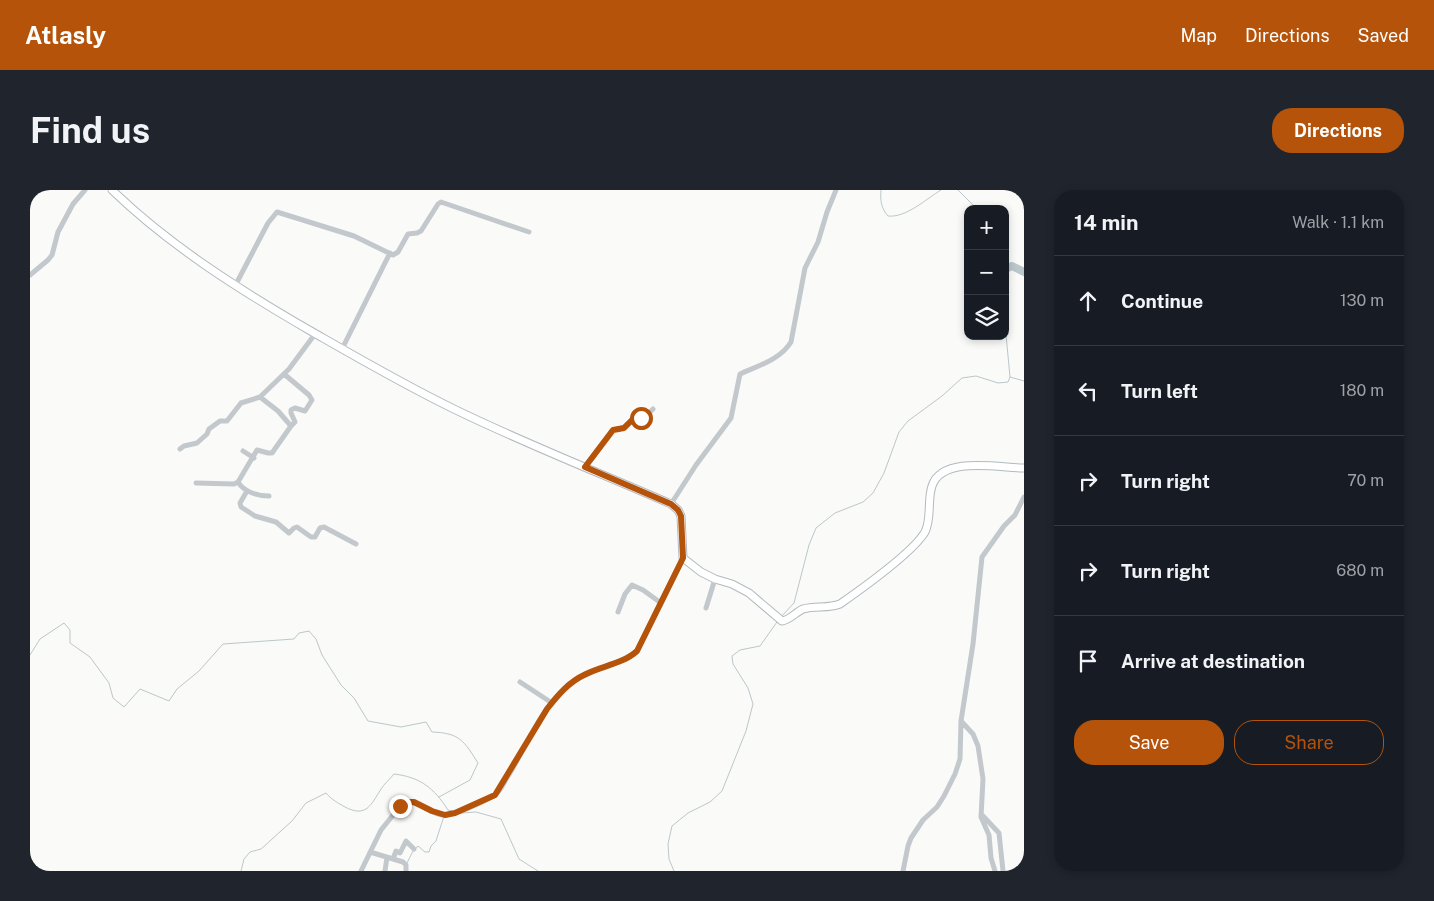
<!DOCTYPE html>
<meta charset="utf-8">
<style>
:root{--surface:#171b24;--page:#20242c;--text:#f1f3f6;--muted:#9ea1a6;--line:#363941;--accent:#b45309}
body{margin:0;font-family:"Public Sans",sans-serif;background:var(--page);color:var(--text)}
.controls{position:absolute;right:15px;top:15px;display:grid;overflow:hidden;border-radius:10px;box-shadow:0 2px 8px #0003}
.controls button{width:45px;height:45px;display:grid;place-items:center;padding:0;border:0;border-bottom:1px solid var(--line);background:var(--surface);color:var(--text);font:25px sans-serif}
.stop{position:absolute;width:15px;height:15px;margin:-11px;border:4px solid #b45309;border-radius:50%;background:#fff}
.stop.end{background:#b45309;border-color:#fff;box-shadow:0 1px 5px #0008}
.list{margin:0;padding:0;list-style:none}
h2{display:flex;justify-content:space-between;align-items:center;height:65px;margin:0;padding:0 20px;font-size:21px}
h2 small{font-size:16px;font-weight:400;color:var(--muted)}
.list li{display:grid;grid-template-columns:32px 1fr auto;gap:15px;align-items:center;box-sizing:border-box;height:90px;padding:0 20px;border-top:1px solid var(--line)}
.list b{display:block;font-size:19px;white-space:nowrap}
.list em{font-size:16px;font-style:normal;color:var(--muted)}
.actions{display:flex;gap:10px;padding:15px 20px}
.actions a{flex:1;padding:11px 0;border:1px solid var(--accent);border-radius:20px;text-align:center;font-size:18px;color:var(--accent)}
.actions .main{background:var(--accent);color:#fff}
.icon{flex:none;width:28px;height:28px;fill:none;stroke:currentColor;stroke-width:2;stroke-linecap:round;stroke-linejoin:round}
.map{position:relative;flex:none;width:994px;height:681px;overflow:hidden;border-radius:20px}
header{display:flex;align-items:center;gap:30px;box-sizing:border-box;height:70px;padding:0 25px;background:var(--accent);color:#fff}
header strong{font-size:24px}
nav{display:flex;gap:28px;margin-inline-start:auto;font-size:18px}
.intro{display:flex;align-items:center;justify-content:space-between;box-sizing:border-box;height:120px;padding:0 30px}
h1{margin:0;font-size:35px}
.button{padding:12px 22px;border-radius:20px;background:var(--accent);color:#fff;font-size:18px;font-weight:700}
main{display:flex;gap:30px;padding:0 30px}
aside{flex:1;background:var(--surface);border-radius:20px;box-shadow:0 2px 8px #0003}
.map>svg:first-child{display:block}
.lines{fill:none;stroke-linecap:round;stroke-linejoin:round}
.stream{stroke:#bbc7cb;stroke-width:1}
.river{stroke:#bbc7cb;stroke-width:8}
.secondary-casing{stroke:#b3babf;stroke-width:9}
.street{stroke:#c3c8cc;stroke-width:5}
.secondary{stroke:#fff;stroke-width:7}
.route{stroke:#b45309;stroke-width:6}
</style>
<header>
<strong>Atlasly</strong>
<nav><a>Map</a><a>Directions</a><a>Saved</a></nav>
</header>
<div class="intro"><h1>Find us</h1><a class="button">Directions</a></div>
<main>
<div class="map">
<svg width="994" height="681" viewBox="0 0 994 681">
<rect width="100%" height="100%" fill="#fafaf8"/>
<g class="lines">
<!-- stream -->
<path class="stream" d="M851,0c-1,10 0,18 7,26 18,2 38,-17 53,-26
M928,0l19,19
M975,134l5,53 14,4
M751,427l13,-14 15,-58 7,-17 19,-15 28,-11 10,-9 11,-20 15,-41 9,-11 34,-25 20,-18 14,-2 22,7 10,-1 2,-5
M0,465l10,-16 24,-16 6,7v13l20,14 19,26 4,15 11,9 16,-18 29,12 8,-12 22,-18 24,-27 71,-5 5,-6 10,-2 7,8 6,16 19,30 13,13 14,23 33,6 25,-5 6,10c28,1 32,9 46,31l-8,17 -31,17
M431,623l15,-1 25,7 18,40 19,12
M386,658l2,-2 7,6h4l2,-6 5,-5 8,-25
M377,673l6,-12
M211,681l3,-12 6,-7 11,-3 31,-28 14,-18 20,-10c6,7 12,10 19,14 21,11 26,-2 36,-18 3,-5 9,-10 13,-15 26,3 40,14 54,36l4,1
M644,681l-5,-12 -1,-15 4,-18 16,-13 22,-11 12,-11 24,-60 7,-27 -5,-16 -15,-24 -1,-8 8,-6 20,-4 17,-24"/>
<!-- river -->
<path class="river" d="M975,79l7,-3 12,6"/>
<defs>
<path id="secondary" d="M82,0c58,56 128,100 197,140 49,28 97,56 147,80 70,34 144,63 215,94l7,6 3,6 2,42 18,14 14,7 17,5 17,9 33,28c8,-1 14,-9 21,-12 12,-4 25,0 37,-5 20,-14 73,-52 85,-72 7,-14 2,-31 7,-46 10,-31 69,-18 92,-18"/>
</defs>
<!-- secondary casing -->
<use href="#secondary" class="secondary-casing"/>
<!-- street -->
<path class="street" d="M0,85l18,-15 4,-5 6,-23 15,-28 12,-14
M205,96l33,-63 9,-11 77,24 39,19 5,-3 10,-18 9,-1 4,-2 17,-27 3,-2 88,30
M312,159l48,-96
M254,184l25,21 3,5 -7,11 -10,-3 -4,2v3l4,9 -4,4
M150,259l4,-3 13,-3 10,-9 2,-5 11,-8h7l14,-18 19,-6
M213,261l11,7
M555,277l28,-37 10,-2 11,-9 10,-1 9,-9
M166,293l38,1 4,-2
M217,301l-7,12 1,4 14,9 21,6 13,11 5,-5 3,-1 14,10h4l5,-9 4,-1 32,17
M239,306c-11,0 -25,-4 -31,-14l19,-32 11,3h4l19,-27 -13,-15 -18,-14 29,-28 26,-35
M641,314l25,-39 35,-47 9,-44c17,-8 40,-14 51,-32l14,-74 13,-26 9,-30 9,-22
M676,418l9,-29
M588,422l7,-18 7,-9 11,5 18,13
M490,492l32,21
M931,531l12,13 5,12 5,33 -2,38 8,18 2,23 4,13
M953,626l16,17 4,38
M340,662l33,10 3,3v6
M363,669l3,-8 4,2 6,-12 8,8
M331,681l20,-41 21,-26c16,-7 28,12 43,11 11,0 40,-14 50,-20 6,-4 10,-15 15,-22 14,-24 29,-58 48,-78 14,-16 33,-23 52,-30 10,-4 19,-7 27,-14l46,-93
M355,681l2,-14
M873,681l5,-25 3,-8 12,-18 14,-13 7,-11 11,-22 5,-15 1,-38 12,-77 9,-87 22,-31 11,-11 9,-18"/>
<!-- secondary -->
<use href="#secondary" class="secondary"/>
</g>
<g class="lines">
<!-- route -->
<path class="route" d="M370,616l7,-4h7l18,9 13,4 10,-2 40,-18 52,-86c11,-14 22,-27 37,-34 17,-9 39,-11 53,-24l46,-93 -2,-42 -3,-6 -7,-6 -86,-37 28,-37 11,-2 10,-10h7"/>
</g>
</svg>
<div class="controls">
<button>+</button>
<button>−</button>
<button><svg class="icon" aria-label="layers" viewBox="0 0 24 24"><path d="M12 4l9 5-9 5-9-5zM3 14l9 5 9-5"/></svg></button>
</div>
<div class="stop" style="left:611px;top:228px"></div>
<div class="stop end" style="left:370px;top:616px"></div>
</div>
<aside>
<h2>14 min<small>Walk · 1.1 km</small></h2>
<ul class="list">
<li><svg class="icon" aria-label="ahead" viewBox="0 0 24 24"><path d="M12 20V5M6 11l6-6 6 6"/></svg><div><b>Continue</b></div><em>130 m</em></li>
<li><svg class="icon" aria-label="left" viewBox="0 0 24 24"><path d="M17 20v-9H6M10 6l-5 5 5 5"/></svg><div><b>Turn left</b></div><em>180 m</em></li>
<li><svg class="icon" aria-label="right" viewBox="0 0 24 24"><path d="M7 20v-9h11M14 6l5 5-5 5"/></svg><div><b>Turn right</b></div><em>70 m</em></li>
<li><svg class="icon" aria-label="right" viewBox="0 0 24 24"><path d="M7 20v-9h11M14 6l5 5-5 5"/></svg><div><b>Turn right</b></div><em>680 m</em></li>
<li><svg class="icon" aria-label="arrive" viewBox="0 0 24 24"><path d="M6 21V4h12l-3 4 3 4H6"/></svg><div><b>Arrive at destination</b></div></li>
</ul>
<div class="actions"><a class="main">Save</a><a>Share</a></div>
</aside>
</main>
